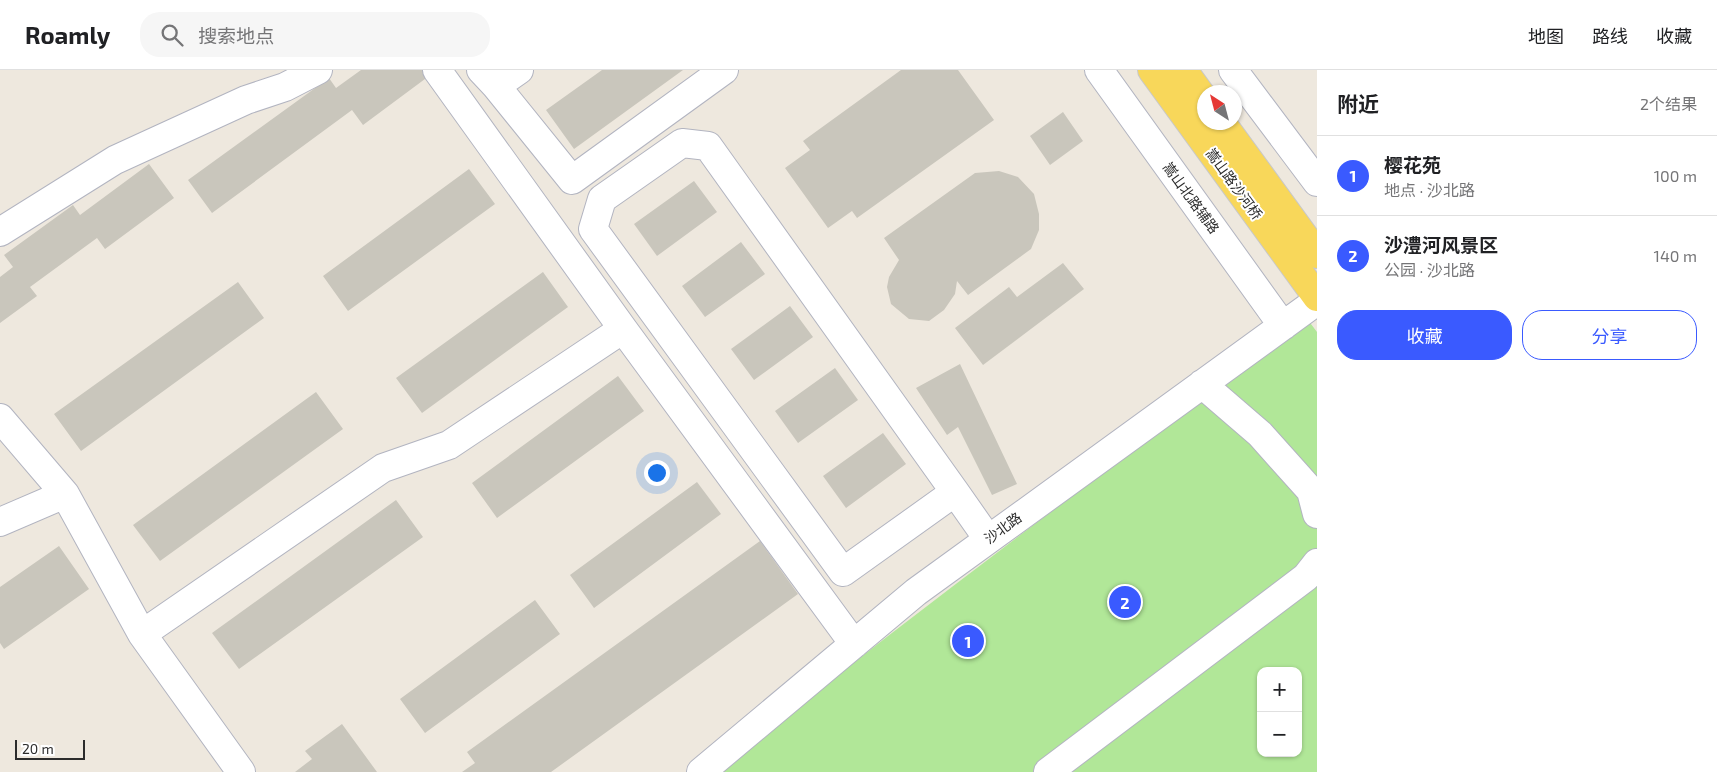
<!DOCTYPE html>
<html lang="zh">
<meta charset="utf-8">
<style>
:root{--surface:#fff;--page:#f6f6f6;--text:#202124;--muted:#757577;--line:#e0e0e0;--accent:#3a5aff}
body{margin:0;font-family:"Exo 2","Noto Sans SC",sans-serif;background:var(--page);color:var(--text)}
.controls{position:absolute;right:15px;bottom:15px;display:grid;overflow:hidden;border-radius:10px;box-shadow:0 1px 4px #0004}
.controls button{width:45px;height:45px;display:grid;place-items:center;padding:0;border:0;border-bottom:1px solid var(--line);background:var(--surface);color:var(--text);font:25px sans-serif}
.compass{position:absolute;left:1197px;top:15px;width:45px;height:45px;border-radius:50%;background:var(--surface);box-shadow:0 1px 4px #0004;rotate:324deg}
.scale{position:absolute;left:15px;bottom:12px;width:70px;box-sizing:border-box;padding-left:5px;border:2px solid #2c2c2c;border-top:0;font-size:14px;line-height:18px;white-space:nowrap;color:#2c2c2c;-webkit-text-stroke:4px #fff;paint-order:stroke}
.you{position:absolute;left:656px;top:402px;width:18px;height:18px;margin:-12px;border:4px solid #fff;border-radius:50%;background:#1a73e8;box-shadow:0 0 0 8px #1a73e833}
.badge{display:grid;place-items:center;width:32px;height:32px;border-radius:50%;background:var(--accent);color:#fff;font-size:16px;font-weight:700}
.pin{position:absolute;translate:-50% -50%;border:2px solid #fff;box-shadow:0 1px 5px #0006}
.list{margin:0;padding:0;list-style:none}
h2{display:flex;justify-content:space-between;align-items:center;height:65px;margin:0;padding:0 20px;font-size:21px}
h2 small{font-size:16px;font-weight:400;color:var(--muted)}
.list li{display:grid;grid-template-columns:32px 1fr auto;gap:15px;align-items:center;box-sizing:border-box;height:80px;padding:0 20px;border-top:1px solid var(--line)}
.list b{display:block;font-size:19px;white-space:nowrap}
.list p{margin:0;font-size:16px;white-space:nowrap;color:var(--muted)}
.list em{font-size:16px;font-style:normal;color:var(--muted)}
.actions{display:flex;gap:10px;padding:15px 20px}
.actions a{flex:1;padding:11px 0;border:1px solid var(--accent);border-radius:20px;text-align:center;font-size:18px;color:var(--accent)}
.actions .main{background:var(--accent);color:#fff}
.icon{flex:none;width:28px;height:28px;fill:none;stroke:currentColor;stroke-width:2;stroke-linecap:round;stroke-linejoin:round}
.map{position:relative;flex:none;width:1317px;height:702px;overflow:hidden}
header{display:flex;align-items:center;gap:30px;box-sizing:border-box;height:70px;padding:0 25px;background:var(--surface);border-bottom:1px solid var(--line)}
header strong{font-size:24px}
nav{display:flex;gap:28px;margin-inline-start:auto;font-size:18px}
.search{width:350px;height:45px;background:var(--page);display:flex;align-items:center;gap:12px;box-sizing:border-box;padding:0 18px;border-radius:20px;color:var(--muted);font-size:19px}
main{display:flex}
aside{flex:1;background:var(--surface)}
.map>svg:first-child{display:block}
.green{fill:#b1e798;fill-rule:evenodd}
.building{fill:#c9c6bc}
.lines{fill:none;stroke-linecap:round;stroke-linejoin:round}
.minor-casing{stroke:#b2b4c0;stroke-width:30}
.major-casing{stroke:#c8c8c8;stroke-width:30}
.minor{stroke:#fff;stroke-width:28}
.major{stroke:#f8d75a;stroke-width:28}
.labels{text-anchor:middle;stroke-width:4;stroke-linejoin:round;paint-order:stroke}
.street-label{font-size:14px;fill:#2c2c2c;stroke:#fff}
</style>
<header>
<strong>Roamly</strong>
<div class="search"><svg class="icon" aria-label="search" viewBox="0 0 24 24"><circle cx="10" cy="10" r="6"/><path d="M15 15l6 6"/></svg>搜索地点</div>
<nav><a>地图</a><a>路线</a><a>收藏</a></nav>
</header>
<main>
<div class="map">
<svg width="1317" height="702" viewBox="0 0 1317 702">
<rect width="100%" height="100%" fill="#eee8de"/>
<!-- green -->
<path class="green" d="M1308,250l9,12v440h-601c193,-156 393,-304 592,-452zM1261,601h37v82h-37z"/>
<!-- building -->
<path class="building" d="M361,0h64l4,6 -66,49 -11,-15 -140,103 -24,-33 141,-102 7,10z
M602,0h81l-109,79 -28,-39z
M901,0h57l36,50 -137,98 -5,-7 -24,17 -43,-60 25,-18 -7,-9z
M1063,42l20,29 -33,24 -20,-29z
M149,94l25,34 -69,51 -8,-11 -67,49 7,9 -37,27v-46l13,-10 -9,-12 69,-50 7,10z
M469,99l26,35 -147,107 -25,-35z
M999,101l19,6 16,17 5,20v16l-8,19 -63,46 -11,-14 -2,13 -11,16 -15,11 -20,-2 -18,-15 -4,-17 2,-10 10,-17 -15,-22 91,-65z
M694,111l23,31 -60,44 -23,-32z
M741,172l24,32 -60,43 -23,-31z
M1063,193l21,26 -101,76 -28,-37 54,-41 8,10z
M543,202l25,35 -146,106 -26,-35z
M238,212l26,36 -183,133 -27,-37z
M790,236l23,31 -59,43 -23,-31z
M960,294l57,120 -25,11 -34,-68 -11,8 -31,-47z
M835,298l23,32 -60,43 -23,-32z
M618,306l26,35 -147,107 -25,-35z
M316,322l27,37 -183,132 -27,-36z
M883,363l23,31 -60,44 -23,-32z
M697,412l24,32 -127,94 -24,-33z
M396,430l27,37 -184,132 -27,-36z
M760,471l38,53 -247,178h-89l13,-9 -8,-11z
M59,476l30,43 -85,60 -4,-6v-56z
M535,530l25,34 -135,99 -25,-34z
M342,654l35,48h-82l17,-13 -7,-8z"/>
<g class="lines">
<defs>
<path id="minor" d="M437,0l186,259 231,315
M481,0l15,16 23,-16
M1099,0l184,256
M1233,0l84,112
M496,16l76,94 152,-110
M0,162l115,-72 131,-60 39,-13 33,-17
M1202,314l58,50 51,57 6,23
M0,348l65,76 77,140 99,138
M955,422l-112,80 -250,-343 9,-30 80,-56 26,3 247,346 33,47
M0,452l65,-28
M142,564l241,-166 66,-23 174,-116
M701,702l215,-180 401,-291
M1048,702l258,-195 11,-14"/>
<path id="major" d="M1152,0l165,227
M1183,0l21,29
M1221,52l96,132"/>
</defs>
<!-- minor casing -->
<use href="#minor" class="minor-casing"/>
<!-- major casing -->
<use href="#major" class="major-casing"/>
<!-- minor -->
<use href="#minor" class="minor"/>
<!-- major -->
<use href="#major" class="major"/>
</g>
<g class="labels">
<!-- street labels -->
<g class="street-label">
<text transform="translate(1234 114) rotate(54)" y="5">嵩山路沙河桥</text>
<text transform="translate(1191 128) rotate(54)" y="5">嵩山北路辅路</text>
<text transform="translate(1003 458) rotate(-36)" y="5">沙北路</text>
</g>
</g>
</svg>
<div class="controls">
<button>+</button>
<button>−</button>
</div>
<svg class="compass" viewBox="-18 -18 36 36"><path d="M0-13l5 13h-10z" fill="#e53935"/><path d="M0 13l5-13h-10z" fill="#757577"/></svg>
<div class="scale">20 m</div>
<div class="you"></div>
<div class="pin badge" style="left:968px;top:571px">1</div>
<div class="pin badge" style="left:1125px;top:532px">2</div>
</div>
<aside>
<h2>附近<small>2个结果</small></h2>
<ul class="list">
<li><span class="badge">1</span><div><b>樱花苑</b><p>地点 · 沙北路</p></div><em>100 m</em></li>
<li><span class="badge">2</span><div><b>沙澧河风景区</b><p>公园 · 沙北路</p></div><em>140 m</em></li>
</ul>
<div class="actions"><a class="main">收藏</a><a>分享</a></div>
</aside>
</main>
